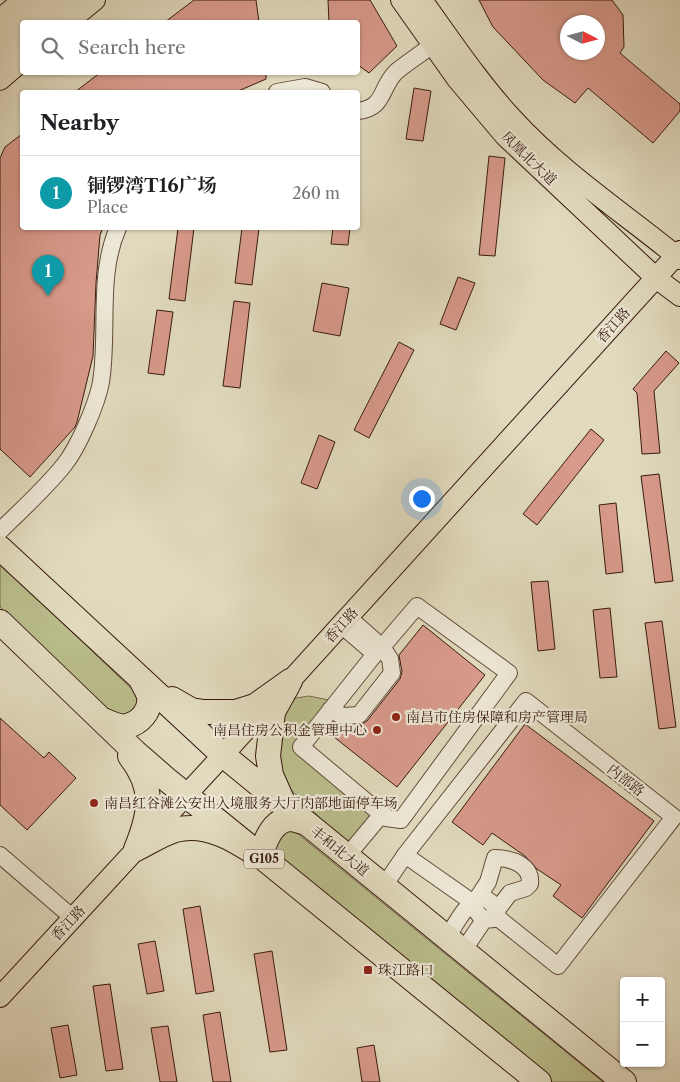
<!DOCTYPE html>
<meta charset="utf-8">
<style>
:root{--surface:#fff;--page:#f2f2f2;--text:#202124;--muted:#757577;--line:#e0e0e0;--accent:#111827}
body{margin:0;font-family:"Libre Caslon Text","Noto Serif SC",serif;background:var(--page);color:var(--text)}
.controls{position:absolute;right:15px;bottom:15px;display:grid;overflow:hidden;border-radius:5px;box-shadow:0 1px 4px #0004}
.controls button{width:45px;height:45px;display:grid;place-items:center;padding:0;border:0;border-bottom:1px solid var(--line);background:var(--surface);color:var(--text);font:25px sans-serif}
.compass{position:absolute;left:560px;top:15px;width:45px;height:45px;border-radius:50%;background:var(--surface);box-shadow:0 1px 4px #0004;rotate:96deg}
.you{position:absolute;left:421px;top:498px;width:18px;height:18px;margin:-12px;border:4px solid #fff;border-radius:50%;background:#1a73e8;box-shadow:0 0 0 8px #1a73e833}
.badge{display:grid;place-items:center;width:32px;height:32px;border-radius:50%;background:var(--accent);color:#fff;font-size:16px;font-weight:700}
.pin{position:absolute;translate:-50% -41px;filter:drop-shadow(0 1px 2px #0008)}
.pin::after{content:'';position:absolute;top:26px;width:18px;height:15px;background:inherit;clip-path:polygon(0 0,100% 0,50% 100%)}
.list{margin:0;padding:0;list-style:none}
h2{display:flex;justify-content:space-between;align-items:center;height:65px;margin:0;padding:0 20px;font-size:21px}
h2 small{font-size:16px;font-weight:400;color:var(--muted)}
.list li{display:grid;grid-template-columns:32px 1fr auto;gap:15px;align-items:center;box-sizing:border-box;height:75px;padding:0 20px;border-top:1px solid var(--line)}
.list b{display:block;font-size:19px;white-space:nowrap}
.list p{margin:0;font-size:16px;white-space:nowrap;color:var(--muted)}
.list em{font-size:16px;font-style:normal;color:var(--muted)}
.icon{flex:none;width:28px;height:28px;fill:none;stroke:currentColor;stroke-width:2;stroke-linecap:round;stroke-linejoin:round}
.map{position:relative;flex:none;width:680px;height:1082px;overflow:hidden}
.search{position:absolute;background:var(--surface);box-shadow:0 1px 4px #0004;left:20px;top:20px;width:340px;height:55px;display:flex;align-items:center;gap:12px;box-sizing:border-box;padding:0 18px;border-radius:5px;color:var(--muted);font-size:19px}
.panel{position:absolute;background:var(--surface);box-shadow:0 1px 4px #0004;left:20px;top:90px;width:340px;height:140px;border-radius:5px}
.map>svg:first-child{display:block}
.green{fill:#babd8c;stroke:#796c4d}
.building{fill:#d89a8b;stroke:#381a0e;fill-rule:evenodd}
.lines{fill:none;stroke-linecap:round;stroke-linejoin:round}
.minor-casing{stroke:#624a3a;stroke-width:18}
.major-casing{stroke:#381a0e;stroke-width:22}
.highway-casing{stroke:#381a0e;stroke-width:26}
.minor{stroke:#ece7d5;stroke-width:16}
.major{stroke:#e1dabe;stroke-width:20}
.highway{stroke:#e1dabe;stroke-width:24}
.poi-dot{fill:#8f2418;stroke:#ece7d5;stroke-width:2}
.labels{text-anchor:middle;stroke-width:4.5;stroke-linejoin:round;paint-order:stroke}
.shield{fill:#ece7d5;stroke:#6e584a;stroke-width:1}
.shield-label{font-size:12px;font-weight:bold;fill:#381a0e}
.street-label{font-size:14px;fill:#381a0e;stroke:#ece7d5}
.poi-label{font-size:14px;fill:#381a0e;stroke:#ece7d5;text-anchor:start}
</style>
<div class="map">
<svg width="680" height="1082" viewBox="0 0 680 1082">
<rect width="100%" height="100%" fill="#e1dabe"/>
<filter id="stains"><feTurbulence type="fractalNoise" baseFrequency=".004" numOctaves="4"/><feColorMatrix values="0 0 0 0 .2 0 0 0 0 .09 0 0 0 0 .02 0 0 0 .5 -.17"/></filter>
<radialGradient id="worn" r=".72"><stop offset=".6" stop-color="#630" stop-opacity="0"/><stop offset="1" stop-color="#630" stop-opacity=".3"/></radialGradient>
<!-- green -->
<path class="green" d="M0,562l142,137 -22,23 -120,-115z
M309,696l25,5 -36,46 81,65 -30,34 -66,-64 -9,-58 6,-20 16,-6z
M288,826l315,256h-51l-285,-232z"/>
<!-- building -->
<path class="building" d="M194,0h62l3,22h-94z
M328,0h42l27,46 -28,27 -11,-8v-43h-29z
M479,0h133l11,15 1,32 -4,6 60,51v7l-27,32 -65,-55 -13,15 -32,-23 -50,-53zM568,22h30v30h-30z
M101,72h165v7l-30,13h-161z
M414,88l17,3 -8,50 -17,-2z
M22,134v94h81l-3,7 -4,48 -3,73 -16,66 -2,5 -45,50 -30,-28v-291l5,-11z
M489,156l16,2 -10,98 -16,-1z
M178,228h16l-9,73 -16,-2z
M242,228h17l-7,57 -17,-2z
M333,228h17l-2,17 -17,-1z
M458,277l17,6 -19,47 -16,-6z
M322,283l27,5 -9,48 -27,-5z
M234,301l16,2 -10,85 -17,-2z
M157,310l16,2 -9,63 -16,-2z
M399,342l15,8 -45,88 -15,-8z
M666,351l13,12 -25,28 6,62 -18,1 -5,-61 -4,-4z
M591,429l13,11 -67,85 -14,-11z
M319,435l16,7 -18,47 -16,-6z
M659,474l14,107 -18,2 -14,-107z
M616,503l7,69 -17,2 -7,-69z
M548,581l7,68 -17,2 -7,-69z
M610,608l7,69 -17,1 -7,-68z
M662,621l14,106 -17,2 -14,-106z
M423,625l62,50 -88,112 -63,-50 9,-11 17,-1 7,-4 33,-42 2,-7 -3,-17z
M0,718l44,40 5,-6 27,26 -49,52 -27,-25z
M525,724l129,97 -72,97 -29,-22 8,-11 -24,-16 -12,-13 -33,-23 -9,12 -31,-23z
M200,906l14,85 -18,3 -13,-85z
M155,941l9,50 -17,3 -9,-50z
M272,951l15,99 -17,2 -16,-98z
M110,984l13,85 -17,2 -13,-85z
M220,1012l11,70h-18l-10,-67z
M68,1025l9,50 -17,3 -9,-50z
M168,1026l9,56h-17l-9,-54z
M374,1045l6,37h-18l-5,-34z"/>
<g class="lines">
<defs>
<path id="minor" d="M277,92l28,-5 17,5
M358,111c28,-3 22,-25 39,-40 11,-9 24,-17 35,-26
M0,531c21,-21 45,-42 64,-66 14,-17 33,-61 37,-83 8,-50 -4,-107 17,-154
M341,625l34,29 -74,93 85,71 15,2 108,-147 -92,-67 -35,41 -34,-30
M330,710l13,6 16,-1 33,-42 -2,-14 -8,-12 -7,7
M0,855l73,63
M405,855l67,47c5,13 11,21 26,16 -1,-8 -4,-15 -12,-19 -14,-8 -32,28 -39,39
M347,856l35,-42
M384,886l21,-31 121,-154 148,116 -116,149 -60,-48
M478,897l10,-15 7,-24c16,0 37,7 35,26l-4,4 -16,5 -13,17
M463,951l21,-31"/>
<path id="major" d="M401,0l56,79 48,57 151,142 24,18
M422,0c29,40 56,81 90,118 49,54 112,95 168,141
M0,19l23,-19
M68,22l27,-22
M0,80l22,-19
M0,997l223,-242 457,-504"/>
<path id="highway" d="M42,22l27,-22
M0,38l45,-38
M0,58l22,-19
M0,548l223,207 401,327
M0,622l135,130 31,27 373,303
M172,699l19,11 13,2h32l19,-6 35,-25
M101,719c7,3 18,9 26,7 13,-3 24,-15 22,-29 -1,-6 -6,-12 -8,-18
M130,756c25,32 21,57 6,93
M283,802l-12,-27 -3,-19 5,-44 15,-27
M136,849c12,-6 26,-15 39,-19 32,-8 60,10 86,27 3,-14 11,-37 29,-38 5,0 12,3 16,4"/>
</defs>
<!-- minor casing -->
<use href="#minor" class="minor-casing"/>
<!-- major casing -->
<use href="#major" class="major-casing"/>
<!-- highway casing -->
<use href="#highway" class="highway-casing"/>
<!-- minor -->
<use href="#minor" class="minor"/>
<!-- major -->
<use href="#major" class="major"/>
<!-- highway -->
<use href="#highway" class="highway"/>
</g>
<!-- markers -->
<g class="poi-dot">
<circle cx="396" cy="717" r="5"/>
<circle cx="377" cy="730" r="5"/>
<circle cx="94" cy="803" r="5"/>
<rect x="363" y="965" width="10" height="10" rx="2.5"/>
</g>
<g class="labels">
<!-- shield labels -->
<rect class="shield" x="244" y="849.5" width="40" height="19" rx="4"/>
<g class="shield-label">
<text x="264" y="863">G105</text>
</g>
<!-- street labels -->
<g class="street-label">
<text transform="translate(529 158) rotate(44)" y="5">凤凰北大道</text>
<text transform="translate(613 325) rotate(-48)" y="5">香江路</text>
<text transform="translate(341 625) rotate(-48)" y="5">香江路</text>
<text transform="translate(626 780) rotate(38)" y="5">内部路</text>
<text transform="translate(340 851) rotate(39)" y="5">丰和北大道</text>
<text transform="translate(68 923) rotate(-47)" y="5">香江路</text>
</g>
<!-- poi labels -->
<g class="poi-label">
<text x="406" y="722">南昌市住房保障和房产管理局</text>
<text x="367" y="735" text-anchor="end">南昌住房公积金管理中心</text>
<text x="104" y="808">南昌红谷滩公安出入境服务大厅内部地面停车场</text>
<text x="378" y="975">珠江路口</text>
</g>
</g>
<rect width="100%" height="100%" filter="url(#stains)"/>
<rect width="100%" height="100%" fill="url(#worn)"/>
</svg>
<div class="controls">
<button>+</button>
<button>−</button>
</div>
<svg class="compass" viewBox="-18 -18 36 36"><path d="M0-13l5 13h-10z" fill="#e53935"/><path d="M0 13l5-13h-10z" fill="#757577"/></svg>
<div class="you"></div>
<div class="pin badge" style="left:48px;top:296px;background:#0f9aa8">1</div>
<div class="search"><svg class="icon" aria-label="search" viewBox="0 0 24 24"><circle cx="10" cy="10" r="6"/><path d="M15 15l6 6"/></svg>Search here</div>
<section class="panel">
<h2>Nearby<small></small></h2>
<ul class="list">
<li><span class="badge" style="background:#0f9aa8">1</span><div><b>铜锣湾T16广场</b><p>Place</p></div><em>260 m</em></li>
</ul>
</section>
</div>
